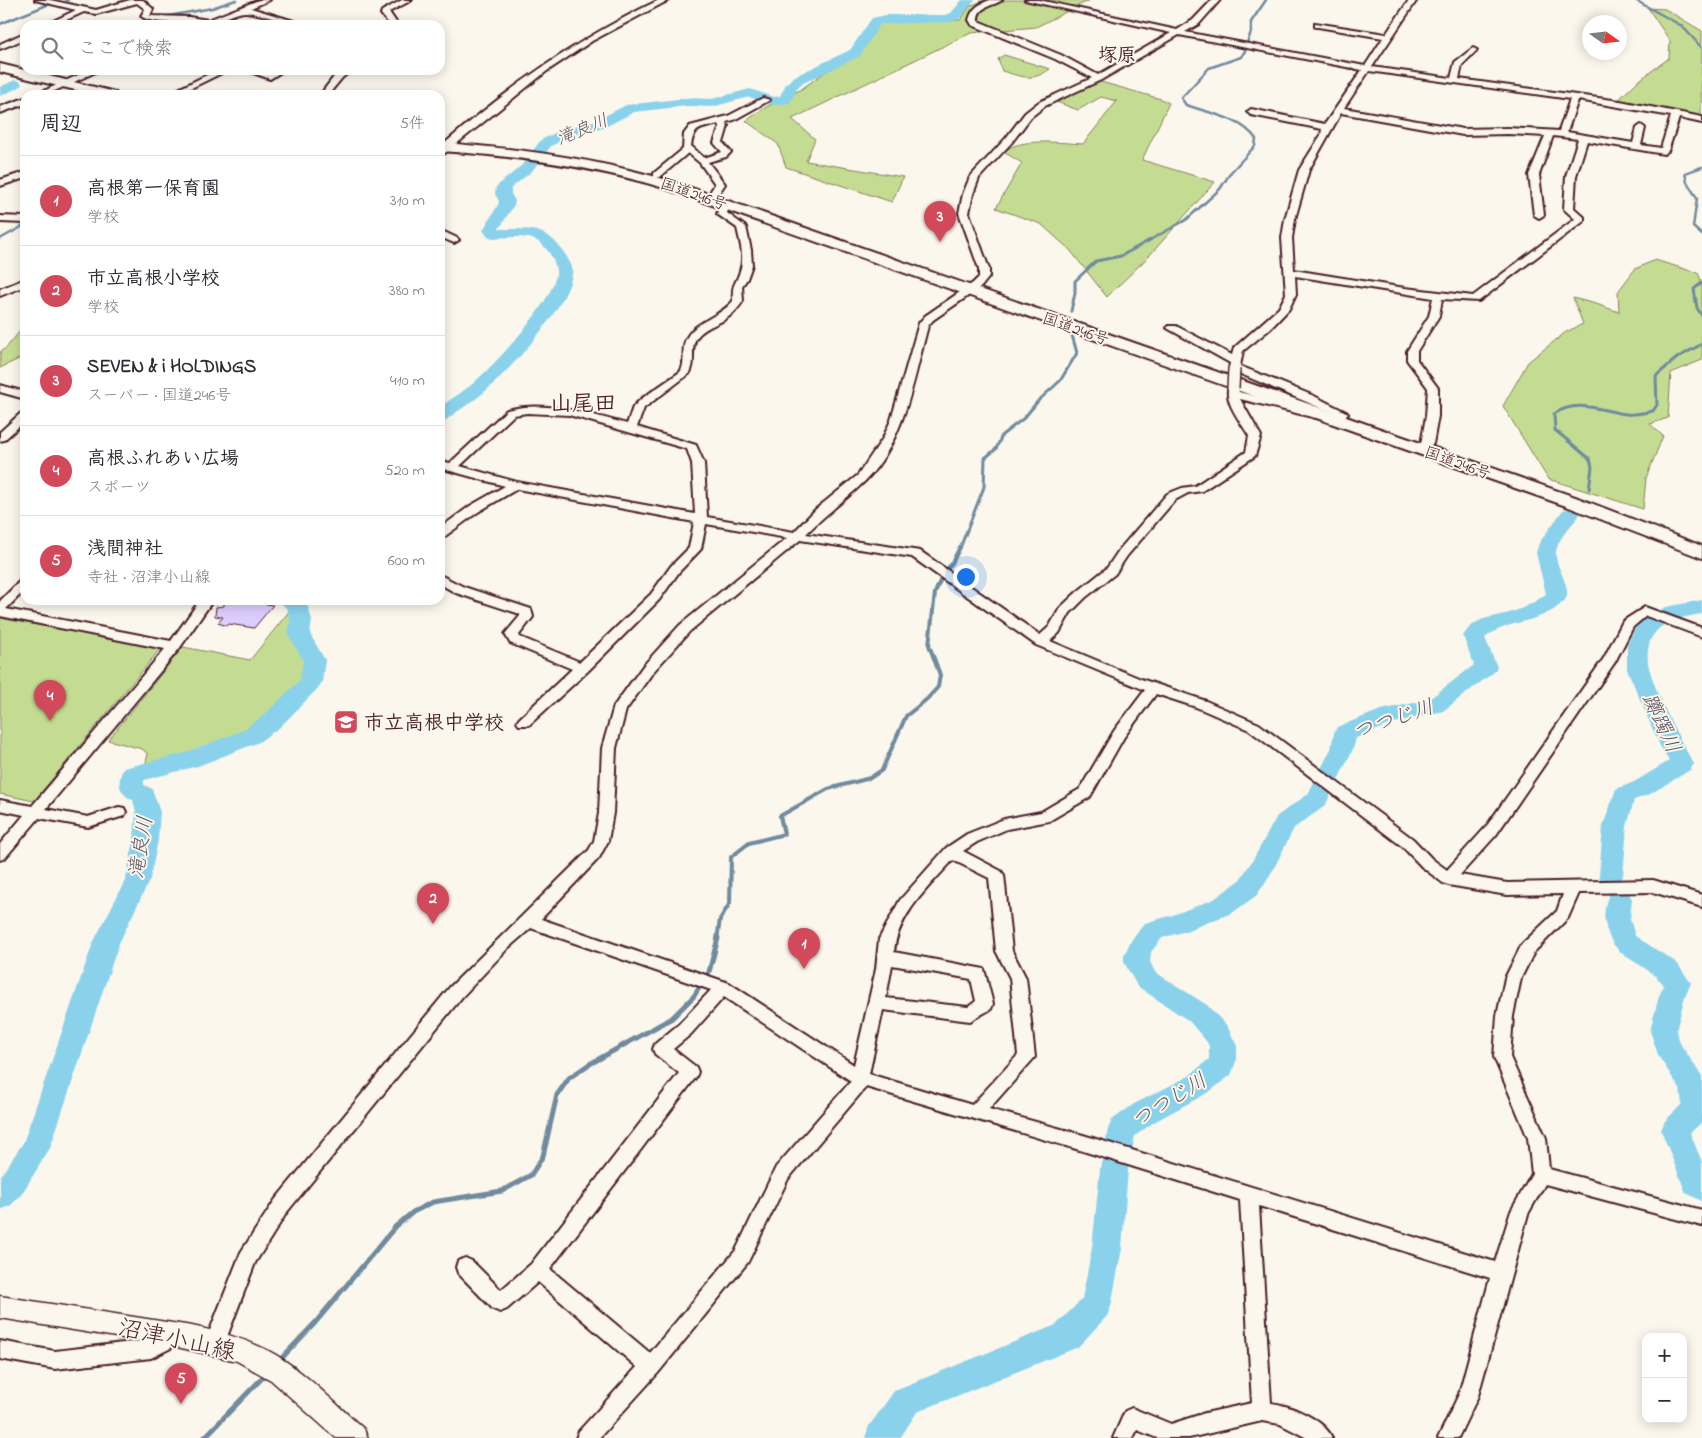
<!DOCTYPE html>
<html lang="ja">
<meta charset="utf-8">
<style>
:root{--surface:#fff;--page:#f7f7f7;--text:#2b2b33;--muted:#7c7c81;--line:#e1e1e2;--accent:#d1495b}
body{margin:0;font-family:"Indie Flower","Klee One",sans-serif;background:var(--page);color:var(--text)}
.controls{position:absolute;right:15px;bottom:15px;display:grid;overflow:hidden;border-radius:10px;box-shadow:0 2px 12px #0003}
.controls button{width:45px;height:45px;display:grid;place-items:center;padding:0;border:0;border-bottom:1px solid var(--line);background:var(--surface);color:var(--text);font:25px sans-serif}
.compass{position:absolute;left:1582px;top:15px;width:45px;height:45px;border-radius:50%;background:var(--surface);box-shadow:0 2px 12px #0003;rotate:104deg}
.you{position:absolute;left:965px;top:576px;width:18px;height:18px;margin:-12px;border:4px solid #fff;border-radius:50%;background:#1a73e8;box-shadow:0 0 0 8px #1a73e833}
.badge{display:grid;place-items:center;width:32px;height:32px;border-radius:50%;background:var(--accent);color:#fff;font-size:16px;font-weight:700}
.pin{position:absolute;translate:-50% -41px;filter:drop-shadow(0 1px 2px #0008)}
.pin::after{content:'';position:absolute;top:26px;width:18px;height:15px;background:inherit;clip-path:polygon(0 0,100% 0,50% 100%)}
.list{margin:0;padding:0;list-style:none}
h2{display:flex;justify-content:space-between;align-items:center;height:65px;margin:0;padding:0 20px;font-size:21px}
h2 small{font-size:16px;font-weight:400;color:var(--muted)}
.list li{display:grid;grid-template-columns:32px 1fr auto;gap:15px;align-items:center;box-sizing:border-box;height:90px;padding:0 20px;border-top:1px solid var(--line)}
.list b{display:block;font-size:19px;white-space:nowrap}
.list p{margin:0;font-size:16px;white-space:nowrap;color:var(--muted)}
.list em{font-size:16px;font-style:normal;color:var(--muted)}
.icon{flex:none;width:28px;height:28px;fill:none;stroke:currentColor;stroke-width:2;stroke-linecap:round;stroke-linejoin:round}
.map{position:relative;flex:none;width:1702px;height:1438px;overflow:hidden}
.search{position:absolute;background:var(--surface);box-shadow:0 2px 12px #0003;left:20px;top:20px;width:425px;height:55px;display:flex;align-items:center;gap:12px;box-sizing:border-box;padding:0 18px;border-radius:15px;color:var(--muted);font-size:19px}
.panel{position:absolute;background:var(--surface);box-shadow:0 2px 12px #0003;left:20px;top:90px;width:425px;height:515px;border-radius:15px}
.map>svg:first-child{display:block}
.green{fill:#c4dc92;stroke:#877e5e}
.lines{fill:none;stroke-linecap:round;stroke-linejoin:round}
.stream-far3{stroke:#708a9e;stroke-width:2.5}
.stream-far2{stroke:#708a9e;stroke-width:3}
.stream-far1{stroke:#708a9e;stroke-width:4}
.stream{stroke:#708a9e;stroke-width:5}
.river{fill:#8ad2eb;fill-rule:evenodd}
.building{fill:#ddcdff;stroke:#4a1f2b}
.minor-casing{stroke:#4a1f2b;stroke-width:4}
.major-casing{stroke:#4a1f2b;stroke-width:3}
.highway-casing{stroke:#4a1f2b;stroke-width:4}
.minor{fill:#fbf7ec;fill-rule:evenodd}
.major{fill:#fbf7ec;fill-rule:evenodd}
.highway{fill:#fbf7ec;fill-rule:evenodd}
.minor-bridge-casing{stroke:#4a1f2b;stroke-width:14;stroke-linecap:butt}
.minor-bridge{stroke:#fbf7ec;stroke-width:11}
.labels{text-anchor:middle;stroke-width:4;stroke-linejoin:round;paint-order:stroke}
.far-street-label{font-size:16px;fill:#4a1f2b;stroke:#fbf7ec}
.far-water-label{font-size:18px;font-style:italic;fill:#5d5565;stroke:#fbf7ec}
.far-quarter-label{font-size:19px;font-weight:bold;fill:#4a1f2b;stroke:#fbf7ec}
.poi-label{font-size:20px;font-weight:bold;fill:#4a1f2b;stroke:#fbf7ec;text-anchor:start}
.water-label{font-size:21px;font-style:italic;fill:#5d5565;stroke:#fbf7ec}
.quarter-label{font-size:22px;font-weight:bold;fill:#4a1f2b;stroke:#fbf7ec}
.near-street-label{font-size:24px;fill:#4a1f2b;stroke:#fbf7ec}
</style>
<div class="map">
<svg width="1702" height="1438" viewBox="0 0 1702 1438">
<rect width="100%" height="100%" fill="#fbf7ec"/>
<filter id="ink" filterUnits="userSpaceOnUse"><feTurbulence type="fractalNoise" baseFrequency=".02" numOctaves="2"/><feDisplacementMap in="SourceGraphic" scale="10" xChannelSelector="R" yChannelSelector="G"/><feConvolveMatrix kernelMatrix="1 2 1 2 8 2 1 2 1" color-interpolation-filters="sRGB"/></filter>
<g filter="url(#ink)">
<!-- green -->
<path class="green" d="M984,0h106l-54,27 -65,6 -179,86 23,20 -9,22 97,16 -11,25 -106,-35 -8,-23 -32,-23 20,-14 34,-17 25,-18 34,-18 21,-32 80,-2 10,-14z
M1648,8l17,1 37,22 -1,86 -85,-15 21,-20 32,-24 1,-17z
M1004,55l46,14c-18,13 -27,8 -48,2l-4,-12z
M1101,82l60,17 8,4 -27,57 73,22 -66,74 -42,41 -37,-47 -29,-26 -45,-16 26,-45 -18,-11c14,-15 59,-9 79,-8l34,-43 -16,-4 -23,13 -24,-9z
M1655,260l43,13 4,10v77l-31,13 -3,45 -18,6 13,12 -17,42 -3,31 -95,-30 -45,-73 25,-44 38,-30 17,-8 -10,-26 23,6 23,8 -1,-20 2,-3 15,-20z
M25,325v31l-25,12v-16l6,-4z
M291,609c1,10 -1,21 3,30 4,11 13,20 13,32 -1,10 -11,18 -17,25 -28,30 -63,54 -103,63 -14,3 -28,4 -42,7l3,-12 -6,-5 -34,-9 75,-93 67,13z
M0,618l161,30 -127,153 -34,-7z"/>
<g class="lines">
<!-- stream-far3 -->
<path class="stream-far3" d="M66,0h2
M1635,0l47,26 20,22
M163,17l49,-9 24,-8
M0,24l52,-21
M1247,43l4,-11v-10l15,-22
M1702,167l-17,6 2,9 10,16 -4,29 9,8
M0,239l25,-14
M1148,241l38,-21 34,-31 11,-17 24,-26 1,-7c-14,-21 -47,-26 -70,-34l-5,-7 28,-30 32,-11 6,-9"/>
<!-- stream-far2 -->
<path class="stream-far2" d="M1702,283l-8,6 3,19 5,8
M1071,311l4,-18v-12l21,-20 25,-5 29,-16
M1589,489l3,-22 -2,-8 -35,-29 -1,-16c23,-16 47,-3 72,0 9,1 18,-1 27,-3l4,-6 -1,-29 21,-18 25,-14
M960,548l24,-61 1,-29 11,-9 6,-14 22,-17 14,-17 22,-20 17,-28 -5,-18"/>
<!-- stream-far1 -->
<path class="stream-far1" d="M717,940l3,-21 10,-16 1,-46 18,-14 35,-9 -4,-18 48,-27 42,-11 12,-8 24,-54 21,-17 11,-12 2,-12 -11,-30 6,-52 7,-17 10,-13 8,-16"/>
<!-- stream -->
<path class="stream" d="M279,1361l36,-38 80,-96 18,-15 20,-10 69,-11 29,-16 12,-19 14,-61 12,-17 19,-13 84,-47 22,-22 15,-24 9,-34
M204,1438l63,-65"/>
<!-- river -->
<path class="river" d="M962,0h13l-16,19 -9,3 -70,2 -20,32 -57,27 -6,6 -7,14 -17,2 -24,-8 -37,10 -25,-1 -53,6 -27,14 -34,9 -22,11 -19,25 -21,17v6l4,7 -1,4 -15,24c31,0 48,-3 66,25 4,7 9,13 7,21 -6,33 -58,90 -83,113 -13,12 -29,21 -43,32l-6,1v-14c12,-9 26,-17 37,-27 22,-21 75,-76 79,-106 1,-13 -10,-29 -21,-34 -12,-5 -29,-2 -42,-2l-6,-2 -4,-6 15,-25 1,-4 -4,-7 1,-7 26,-22 19,-25 22,-11 34,-9 29,-15 61,-7 25,1 38,-10 24,8 6,-1 6,-12 7,-7 57,-27 22,-32 14,-3h59l6,-2z
M158,17l6,4 -3,4h-13l6,-7z
M38,70h16c-4,6 -9,8 -16,6l-2,-3z
M15,80l5,1 2,3 -2,3 -20,9v-9z
M1570,508l7,2 3,4c-8,12 -26,27 -24,43 1,12 18,34 8,44 -21,23 -57,18 -79,37l12,29 -3,5 -51,39 -49,12 -38,15 -3,11 -28,57 -31,22 -21,42 -16,25 -25,18 -46,18 -24,7 -11,14 -1,10 5,10 52,33 20,21 10,20v13l-6,16 -22,17 -55,30 -19,14 -7,33 -6,79 -11,58 -4,10 -29,31 -161,65 -17,26h-35l4,-12 26,-36 161,-65 26,-26 10,-51 8,-79 8,-40 4,-9 22,-16 55,-28 20,-17v-13l-2,-4 -18,-21 -52,-35 -13,-24v-7l8,-16 13,-16 28,-8 41,-16 25,-18 15,-23 23,-42 31,-22 23,-45 3,-16 3,-6 44,-17 47,-10 46,-35 -11,-29c14,-22 31,-17 52,-25 11,-4 22,-10 31,-17l-10,-41 3,-10 24,-33z
M278,600h24l6,7 4,13 -2,14 15,26 -3,22 -3,5 -39,40 -21,15 -61,24 -54,14v5l8,4 8,23 -2,28 -8,39 -31,64 -69,205 -29,47 -11,11 -10,4v-33l23,-34 70,-200 33,-64 8,-39 2,-28 -3,-12c-14,-6 -17,-18 -9,-32l61,-15 58,-23 21,-15 36,-35 3,-20 -15,-26 2,-14 -2,-10z
M1702,600v14c-17,3 -37,5 -48,20 -7,8 -8,27 -4,37 9,30 28,66 44,93l-4,6 -40,24 -16,6 -7,26 -4,50 -3,7 -9,2 -9,-2 -3,-7 4,-50 13,-37 18,-7 35,-21 -9,-15 -33,-77v-24l9,-19 12,-10 18,-9z
M1619,889l9,3 4,7 -2,20 5,17 42,27 14,20 -6,13 -9,35 5,14 21,31v46l-12,11 12,29v39l-16,-8 -25,-63 4,-9 17,-17 -2,-15 -21,-32 -9,-26 9,-35 5,-11c-20,-26 -53,-24 -59,-63 -2,-10 1,-21 5,-30z"/>
</g>
<!-- building -->
<path class="building" d="M224,600h42v4l7,1 -19,23 -25,-4 -2,2 -9,-3 5,-6 -8,-1 1,-9 8,-1z"/>
<g class="lines">
<defs>
<path id="minor" d="M35,0h15l46,10 34,-10h13l10,9 -3,7 39,1 19,3 51,-20h11l-19,8 56,17c-22,0 -40,-11 -61,-13 -10,-1 -31,13 -48,13l2,-2c-15,-2 -49,2 -59,-7l4,-7 -8,-6 -41,11 -12,-2 -29,13h-10l31,-15z
M402,0h10l-23,12 9,13h-8l-9,-11 1,-3z
M659,0h10l-77,41 -45,30 -107,86v-8l5,-6c65,-57 136,-106 214,-143z
M990,0h12c-10,7 -25,6 -24,21l83,34 37,20 73,-42 -146,-33h14l138,30 16,-10 19,-20h8l-21,24 -14,8 180,34 18,-28 -65,-11h-3v-4l71,11 23,-34h8l-45,67 79,11 4,-16 18,-14 4,2 -15,15 -3,14 161,22 82,16v6l-23,-5 -11,33 -4,3 -77,-13 -11,35 -2,32 10,9v4l-105,80 -37,-2 -3,17 -22,35v9l21,28v28l-5,28 -6,3 -6,-3 5,-28 2,-28 -21,-28v-9l22,-35 4,-18 -138,-22 1,18 -7,15 -19,20 -27,22 -3,15 74,30 32,16 2,2 -2,2 -4,1 -106,-45 -6,-1 -1,-2 1,-6 -63,-35 1,-2h8l56,29 2,-7 45,-40 7,-14 -4,-56 3,-19 14,-49 22,-35 1,-6 -71,-14 -4,-3 4,-3 74,15 37,-54 -183,-35 -78,45 -56,26 -14,11 -19,25 -33,36 -6,16 -4,19 20,56v8l-8,10 -48,33 -5,6c-14,51 -23,114 -62,154 -19,19 -41,34 -60,54l114,17 120,84 9,-8 11,-19 17,-16 30,-24 12,-18 48,-56 15,-6 13,-2 51,-34 3,-16c-8,-14 -26,-35 -20,-50h8l2,6 81,21 2,2 -2,2 -4,1 -76,-19 21,37 -6,20 -53,35 -14,2 -13,7 -48,56 -12,18 -30,24 -15,15 -11,20 -9,8 91,38 65,22 53,23 154,115 19,20 15,11 39,-43 118,-169 19,-37 22,-14 57,21v9l-56,-21 -13,11 -18,35 -119,173 -36,40 47,8 146,-3 49,15v12l-49,-15 -74,1 -11,25 -34,34 -13,26 -8,38 -3,41 36,81 3,31 153,41v16l-157,-42 -17,30 -50,182 -20,42h-20l21,-44 31,-116 -231,-72 12,197c19,2 54,17 61,35h-25l-27,-14 -18,-3 -73,17h-32l-20,-8 -4,8h-20l12,-27 7,-3 39,16 34,-11 47,-10 -12,-203 -157,-49 -217,-64 -78,92 -40,83 -90,111 -59,65h-23l3,-7 58,-64 -99,-85 -31,27 -7,3 -7,-3 -35,-36 -2,-6 2,-6 7,-3 7,3 29,29 30,-26 148,-191 -24,-19 -2,-5 2,-5 24,-20 32,-34 -180,-62 -23,20 -46,49 -175,215 -32,51 -33,87 -7,2 -7,-2 -3,-7 36,-91 34,-52 175,-213 139,-137 5,-9 5,-28 3,-65 12,-42 29,-40 37,-41 107,-87 -81,-14 -5,25 -22,23 -20,28 -71,71 -59,54h-10l-2,-3 2,-3 53,-50 -62,-26 -5,-9 15,-18v-2l-64,-21 -16,-9v-9l24,12 67,22 2,8 -14,18 1,2 60,25 71,-68 20,-28 18,-18 5,-26 -177,-33 -39,23 -34,25 -4,1v-10l30,-22 35,-20 -58,-16 -7,-2v-7l10,2 57,-53c40,-10 82,4 120,14l6,-17 8,-8 39,-27c7,-10 0,-24 7,-35 10,-17 33,-20 46,-36 -1,-19 2,-14 7,-30 5,-14 0,-29 -3,-43l-20,-14 3,-10 5,-3 5,3 -3,9 19,14 5,23 1,15 -5,14 -5,7 1,15c-5,8 -11,14 -19,19 -9,5 -20,8 -27,17 -8,11 0,26 -8,37l-45,34 -7,19 59,18 8,18 3,54 87,15 22,-23 42,-34 25,-37 8,-18 28,-97 6,-7 48,-33 6,-6v-8l-20,-56 4,-19 7,-17 36,-39 19,-25 14,-11 53,-24 -37,-19 -83,-34 -3,-5c3,-12 10,-16 21,-20zM1369,71l201,28 -11,32 -51,-3 -45,1 -119,-21zM1578,100l93,16 -10,32 -20,-3 4,-17 -4,-3 -4,3 -4,15 -66,-11zM1341,113l122,22 45,-1 37,2 -16,39 5,40 5,3 5,-3 -5,-40 14,-39 25,3 -12,37 -2,33 11,10 -102,77 -68,-8 -111,-18 -2,-32 3,-19 14,-49zM527,413l42,2 118,34 5,14 3,51 -178,-32 -57,-16 54,-51zM800,540l112,17 124,88 109,45 -31,41 -34,58 -39,23 -37,7 -37,15 -21,14 -46,52 -21,39 -3,30 -22,96 -125,-82 -188,-64 58,-61 9,-17 5,-28 3,-65 10,-38 27,-38 37,-41zM1156,694l40,13 53,23 154,117 19,20 21,16 5,2 59,10 56,-1 -6,17 -35,33 -17,34 -8,38 -3,41 34,81 4,36 -21,37 -16,51 -412,-127 -94,-26 46,-52 -9,-79 -14,-27 -8,-76 -3,-4 -38,-20 14,-9 30,-13 42,-8 41,-24 34,-60zM953,860l36,18 7,73 14,27 8,77 -46,50 -103,-31 14,-64 87,11 21,-12 2,-5 -9,-35 -90,-17c3,-37 35,-65 59,-92zM892,965l79,14 5,22 -8,6 -82,-9zM724,997l127,84 -75,86 -40,83 -86,103 -100,-84 146,-192 2,-5 -2,-5 -23,-18 18,-15z
M22,34h3v5l-25,10v-5z
M89,70h11l-54,25h-11z
M217,70h11l-51,25h-11z
M245,70h12l12,4 6,-4h9l-14,9z
M343,70h9l-10,8 -14,17h-8l16,-21z
M25,98v6l-25,9v-6z
M763,98l7,2 -36,20 -8,2 2,4 -5,17 8,9 -5,5 -18,5 17,22 -8,12h-6l-2,-2 6,-10 -15,-21 -12,-10 -28,24h-6v-4l29,-24 1,-15 6,-8 38,-10zM719,124l1,2 -6,17 8,9 -18,6 -13,-12c3,-20 10,-17 28,-22z
M25,172v6l-25,8v-6z
M0,216l25,1v6l-25,-1z
M440,230l17,8 2,2 -5,3 -14,-6z
M25,279v7l-25,10v-7z
M0,385l25,7v7l-25,-7z
M25,412v9l-21,19 -4,1v-9l21,-19z
M25,579v11l-19,19 165,32 29,-41h13l-34,49 -133,160 42,8 31,-10 5,1 2,4 -2,4 -36,11 -49,-9 -34,40 -5,2v-16l24,-29 -24,-5v-10l32,6 133,-157 -165,-33v-15l21,-21z
M176,1327l7,3 3,6 -3,6 -32,16 -96,11 -55,-10v-18l55,10 94,-11z"/>
<path id="major" d="M0,1296l192,30c29,6 58,14 84,29 33,20 59,49 88,74l4,9h-32l-65,-58 -34,-19 -60,-14 -177,-29z"/>
<path id="highway" d="M0,64l115,28 2,3h-21l-96,-23z
M440,143c80,5 157,16 234,39l904,316 124,48v12l-136,-52 -902,-318c-73,-22 -147,-32 -224,-37z"/>
</defs>
<!-- minor casing -->
<use href="#minor" class="minor-casing"/>
<!-- major casing -->
<use href="#major" class="major-casing"/>
<!-- highway casing -->
<use href="#highway" class="highway-casing"/>
<!-- minor -->
<use href="#minor" class="minor"/>
<!-- major -->
<use href="#major" class="major"/>
<!-- highway -->
<use href="#highway" class="highway"/>
<defs>
<path id="minor-bridge" d="M1233,388l1,-19"/>
</defs>
<!-- minor-bridge casing -->
<use href="#minor-bridge" class="minor-bridge-casing"/>
<!-- minor-bridge -->
<use href="#minor-bridge" class="minor-bridge"/>
</g>
</g>
<!-- icons -->
<defs>
<symbol id="school-square" viewBox="-11 -11 22 22"><rect x="-9" y="-9" width="18" height="18" rx="4" fill="#d1495b" stroke="#fbf7ec"/><path d="M0-5L7-2L0 1L-7-2ZM-4 1L0 2.5L4 1V4Q0 6-4 4Z" fill="#fff"/></symbol>
</defs>
<g fill-rule="evenodd">
<use href="#school-square" x="332" y="708" width="28" height="28"/>
</g>
<g class="labels">
<!-- far-street labels -->
<g class="far-street-label">
<text transform="translate(694 193) rotate(19)" y="6">国道246号</text>
<text transform="translate(1076 328) rotate(19)" y="6">国道246号</text>
<text transform="translate(1458 462) rotate(19)" y="6">国道246号</text>
</g>
<!-- far-water labels -->
<g class="far-water-label">
<text transform="translate(582 129) rotate(-22)" y="6">滝良川</text>
</g>
<!-- far-quarter labels -->
<g class="far-quarter-label">
<text x="1117" y="61">塚原</text>
</g>
<!-- poi labels -->
<g class="poi-label">
<text x="364" y="729">市立高根中学校</text>
</g>
<!-- water labels -->
<g class="water-label">
<text transform="translate(1393 719) rotate(-19)" y="7">つつじ川</text>
<text transform="translate(1662 723) rotate(65)" y="7">躑躅川</text>
<text transform="translate(140 847) rotate(-81)" y="7">滝良川</text>
<text transform="translate(1169 1100) rotate(-32)" y="7">つつじ川</text>
</g>
<!-- quarter labels -->
<g class="quarter-label">
<text x="583" y="410">山尾田</text>
</g>
<!-- near-street labels -->
<g class="near-street-label">
<text transform="translate(177 1339) rotate(12)" y="8">沼津小山線</text>
</g>
</g>
</svg>
<div class="controls">
<button>+</button>
<button>−</button>
</div>
<svg class="compass" viewBox="-18 -18 36 36"><path d="M0-13l5 13h-10z" fill="#e53935"/><path d="M0 13l5-13h-10z" fill="#7c7c81"/></svg>
<div class="you"></div>
<div class="pin badge" style="left:804px;top:969px">1</div>
<div class="pin badge" style="left:433px;top:924px">2</div>
<div class="pin badge" style="left:940px;top:242px">3</div>
<div class="pin badge" style="left:50px;top:721px">4</div>
<div class="pin badge" style="left:181px;top:1404px">5</div>
<div class="search"><svg class="icon" aria-label="search" viewBox="0 0 24 24"><circle cx="10" cy="10" r="6"/><path d="M15 15l6 6"/></svg>ここで検索</div>
<section class="panel">
<h2>周辺<small>5件</small></h2>
<ul class="list">
<li><span class="badge">1</span><div><b>高根第一保育園</b><p>学校</p></div><em>310 m</em></li>
<li><span class="badge">2</span><div><b>市立高根小学校</b><p>学校</p></div><em>380 m</em></li>
<li><span class="badge">3</span><div><b>SEVEN &amp; i HOLDINGS</b><p>スーパー · 国道246号</p></div><em>410 m</em></li>
<li><span class="badge">4</span><div><b>高根ふれあい広場</b><p>スポーツ</p></div><em>520 m</em></li>
<li><span class="badge">5</span><div><b>浅間神社</b><p>寺社 · 沼津小山線</p></div><em>600 m</em></li>
</ul>
</section>
</div>
